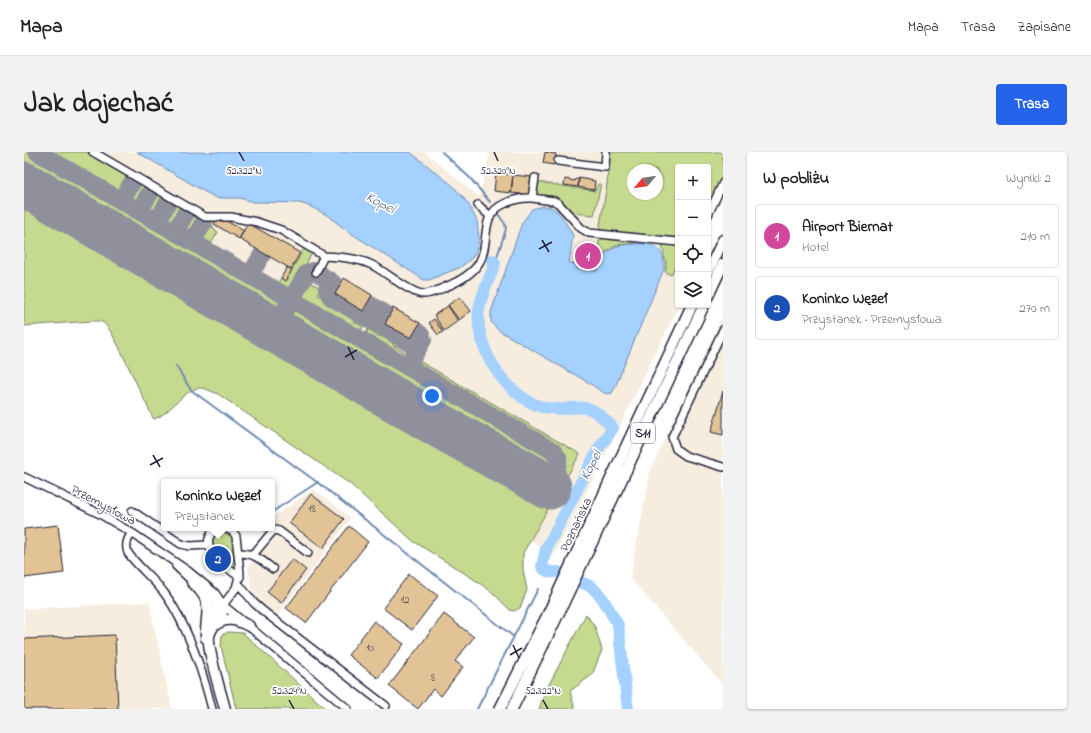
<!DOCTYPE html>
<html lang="pl">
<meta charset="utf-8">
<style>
:root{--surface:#fff;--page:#f2f2f2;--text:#202124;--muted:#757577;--line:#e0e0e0;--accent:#2563eb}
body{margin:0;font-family:"Indie Flower",sans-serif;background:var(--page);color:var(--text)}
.controls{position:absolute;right:12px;top:12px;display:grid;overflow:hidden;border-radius:4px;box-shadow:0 1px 3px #0004}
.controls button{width:36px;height:36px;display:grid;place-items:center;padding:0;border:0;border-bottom:1px solid var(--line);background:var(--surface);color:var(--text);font:20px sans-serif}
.compass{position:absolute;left:603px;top:12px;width:36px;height:36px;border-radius:50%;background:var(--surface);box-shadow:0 1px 3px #0004;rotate:241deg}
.you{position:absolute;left:408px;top:244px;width:14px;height:14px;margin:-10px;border:3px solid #fff;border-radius:50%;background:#1a73e8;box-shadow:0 0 0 6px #1a73e833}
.badge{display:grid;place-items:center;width:26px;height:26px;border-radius:50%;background:var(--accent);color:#fff;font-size:13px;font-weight:700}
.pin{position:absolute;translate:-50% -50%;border:2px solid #fff;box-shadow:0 1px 4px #0006}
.popup{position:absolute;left:137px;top:327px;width:114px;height:52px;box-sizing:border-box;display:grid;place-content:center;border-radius:4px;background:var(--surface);filter:drop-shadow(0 1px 3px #0005);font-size:13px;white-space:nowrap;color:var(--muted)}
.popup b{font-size:15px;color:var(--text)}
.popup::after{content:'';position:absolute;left:50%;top:100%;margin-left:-8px;border:8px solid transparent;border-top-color:var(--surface)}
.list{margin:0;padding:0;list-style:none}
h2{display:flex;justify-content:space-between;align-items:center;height:52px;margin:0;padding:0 16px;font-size:17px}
h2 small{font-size:13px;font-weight:400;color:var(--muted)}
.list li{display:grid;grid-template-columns:26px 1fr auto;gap:12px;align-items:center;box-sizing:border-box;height:64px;margin:0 8px 8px;padding:0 8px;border:1px solid var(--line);border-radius:4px}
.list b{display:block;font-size:15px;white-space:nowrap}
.list p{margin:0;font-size:13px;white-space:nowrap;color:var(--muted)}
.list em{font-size:13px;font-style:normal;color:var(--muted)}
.icon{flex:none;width:22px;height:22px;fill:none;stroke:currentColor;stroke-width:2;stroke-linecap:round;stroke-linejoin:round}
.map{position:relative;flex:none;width:699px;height:557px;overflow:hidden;border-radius:4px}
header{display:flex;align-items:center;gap:24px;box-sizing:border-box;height:56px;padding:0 20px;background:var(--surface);border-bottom:1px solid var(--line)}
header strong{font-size:19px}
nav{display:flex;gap:22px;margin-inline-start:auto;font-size:14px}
.intro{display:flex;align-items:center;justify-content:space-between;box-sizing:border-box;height:96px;padding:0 24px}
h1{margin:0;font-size:28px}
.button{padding:10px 18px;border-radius:4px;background:var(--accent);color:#fff;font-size:14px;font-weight:700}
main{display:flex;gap:24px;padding:0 24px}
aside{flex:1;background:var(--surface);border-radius:4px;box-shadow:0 1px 3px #0004}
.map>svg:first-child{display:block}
.built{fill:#f6eddf;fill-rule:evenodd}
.green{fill:#c6da8f;stroke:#747e65;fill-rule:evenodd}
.water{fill:#a4d1ff;stroke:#708bb1}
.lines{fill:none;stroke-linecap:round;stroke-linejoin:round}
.stream{stroke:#708bb1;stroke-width:2}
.river{stroke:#a4d1ff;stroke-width:12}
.taxiway{stroke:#90909d;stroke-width:18}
.runway{stroke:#90909d;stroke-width:45}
.building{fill:#e2c395;stroke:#22223b}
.minor-casing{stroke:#22223b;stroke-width:10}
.highway-casing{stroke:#22223b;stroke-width:13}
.minor{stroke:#fff;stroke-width:7}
.highway{stroke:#fff;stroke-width:10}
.ticks{fill:none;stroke:#22223b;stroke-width:1.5}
.labels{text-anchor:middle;stroke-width:3.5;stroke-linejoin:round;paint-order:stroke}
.number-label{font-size:11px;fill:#524a52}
.shield{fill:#fff;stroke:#646476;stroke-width:1}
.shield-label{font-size:12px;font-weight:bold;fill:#22223b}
.street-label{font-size:13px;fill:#22223b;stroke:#fff}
.water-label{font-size:14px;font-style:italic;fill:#495776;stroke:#fff}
.ticks-label{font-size:10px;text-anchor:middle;fill:#22223b;stroke:#fff;stroke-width:3.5;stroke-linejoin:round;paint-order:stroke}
</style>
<header>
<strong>Mapa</strong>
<nav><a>Mapa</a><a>Trasa</a><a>Zapisane</a></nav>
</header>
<div class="intro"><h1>Jak dojechać</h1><a class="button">Trasa</a></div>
<main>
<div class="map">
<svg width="699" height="557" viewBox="0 0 699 557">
<rect width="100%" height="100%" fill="#fff"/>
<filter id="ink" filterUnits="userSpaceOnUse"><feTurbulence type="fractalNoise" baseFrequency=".025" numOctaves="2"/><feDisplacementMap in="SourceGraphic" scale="8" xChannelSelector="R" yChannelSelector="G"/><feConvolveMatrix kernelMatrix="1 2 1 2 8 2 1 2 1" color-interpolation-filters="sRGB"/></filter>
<g filter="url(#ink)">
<!-- built -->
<path class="built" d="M0,0h401l54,45 11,-45h233v22l-15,32v-39h-30l1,138 -63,129 -62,121 -530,-307zM609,18h24v24h-24z
M699,163v370l-93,-107 21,-109z
M290,337l37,29 -74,98 -21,-17 -5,-12 -3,-19 23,-29 -9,-7 4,-4h6v-8l4,-5z
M125,450l23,107h-148v-100z"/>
<!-- green -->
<path class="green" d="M0,0h5l254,147 1,4 -7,12 -6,2 -247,-144z
M21,0h41l45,26 -10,16 -2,1z
M585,0h114v22l-15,32v-39h-30v72l-79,-8 8,-46zM609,18h24v24h-24z
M113,29l12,7 -10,17h-2l-9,-5 -1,-2z
M514,30l57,9 3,-7h3l-7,31 -21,-2c-13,-15 -18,-14 -37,-18z
M130,40l12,7 -9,16 -3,1 -8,-5 -1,-3z
M0,43l528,307 -29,51v16l4,21 -7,18 -6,3 -4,-1 -18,-18 -20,-14 -59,-37 -63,-57 -132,-90c-6,-2 -12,-6 -18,-6 -15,0 -30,26 -46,31l-1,-1 -34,-71 -8,-15 -7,-9 -5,-2h-7l-68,5z
M148,50l12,7 -9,16 -3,1 -8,-5 -1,-3z
M166,60l12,7 -10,16 -2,1 -9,-5 -1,-3z
M183,71l6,3 -1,2 6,4 -9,15 -10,-6 -1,-3z
M575,85l38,4 -1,2 -19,2 -18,11z
M638,92l16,1v15l-7,15 -6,-3 1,-7z
M280,96l8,5 -18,33 -3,-1 2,2 -2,4 -4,1 -8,-5 -1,-4 3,-5 5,3z
M281,130h4l12,6 -3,7 36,21 -2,4 11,7 -2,4 -4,1 -58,-33 -1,-4z
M271,154l255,148 3,10 -4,8 -7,2 -256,-149 -2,-6 7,-12z
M344,177l12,8 3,-4 26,16 -2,2 -13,-8 -1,2 13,8 -6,5 -34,-20v-4z
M397,210l159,92 -18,31 -6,-9 11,-21 -148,-86z
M198,379h4l7,5 4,33c-5,-2 -19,-14 -22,-19 -6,-8 -3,-18 7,-19z
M562,462l9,13 7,23 -10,25 -22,16 5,18h-36l6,-17z
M204,480l15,1 83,76h-90l-15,-63 1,-11z"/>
<!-- water -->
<path class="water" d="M113,0h273l42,33 10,11 7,9 8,16 2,18 -3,13 -4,6 -11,9 -32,13h-5l-78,-50 -19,-15 -18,-9 -9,-3 -46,-1 -15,-4h-22l-12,-6z
M520,54l6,1 6,3 6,7 11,18 -4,28 8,1v5l20,2 2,-13c6,-3 12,-9 19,-12 4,-2 10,-1 15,-2 20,-1 32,2 31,25l-48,116 -4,8 -4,1 -4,-1 -15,-10 -91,-53 -7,-8v-10l31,-89 10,-14z"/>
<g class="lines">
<!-- stream -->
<path class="stream" d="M418,0l28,26 20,24
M471,111l11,-34 -1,-5 -7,-10
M152,214l15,24 134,98 189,149
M248,360l46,-30
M453,557l61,-120"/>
<!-- river -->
<path class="river" d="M468,108l3,3c-5,15 -13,30 -16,46 -5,38 26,87 63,98 6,1 11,2 18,2 10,0 20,-4 30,0 9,3 16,12 23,19l-14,20 -53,101 -4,17c3,6 10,7 16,6l34,15 11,12 15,26 10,84"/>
<!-- taxiway -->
<path class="taxiway" d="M13,0l516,299 5,7c1,12 -9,27 -21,22
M97,49l12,-20
M115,59l12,-20
M133,69l12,-20
M151,80l12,-21
M168,90l12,-20
M226,123l13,-22
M305,128l-2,9 4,8 87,51
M343,151l22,13
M250,176l33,-55 6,-2 3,1 17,11
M389,205l10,-17 -2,-5 -6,-5"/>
<!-- runway -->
<path class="runway" d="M0,32l423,246 102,57"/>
</g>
<!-- building -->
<path class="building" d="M521,0l11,2 -2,11 -11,-2z
M472,21l17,2 -2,18 -17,-2z
M489,23l19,2 -2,18 -19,-2z
M555,26l16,3 -1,9 -16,-3z
M541,27l10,2 1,-2h3l-1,8 -14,-2z
M199,67l21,12 -5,8 -25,-15 2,-4z
M224,71l52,30 -9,16 -52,-30z
M554,98l20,1v13l-21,-2z
M263,115l5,3 -7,11 -4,-3z
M320,126l28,17 -9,16 -28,-17z
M436,145l11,14 -12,9 -11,-15z
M424,154l10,15 -14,10 -10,-16z
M369,156l27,15 -9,15 -26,-14z
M410,167l9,13 -5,3 -9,-12z
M699,239v44l-12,-3z
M287,342l33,25 -21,29 -34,-25z
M34,373l6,48 -40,5v-49z
M325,374l19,16 -62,81 -20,-15z
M268,407l14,11 -25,33 -14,-11z
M385,422l29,22 -26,34 -29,-22z
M420,462l30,23 -19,24 8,6 -22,29 -8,-7 -15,20 -29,-23z
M350,469l30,23 -26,34 -30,-23z
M91,483l3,74h-94v-70z"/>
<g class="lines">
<defs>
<path id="minor" d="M69,0l112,65h26l26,5 24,8 43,26
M534,9l47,6 1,-15
M508,46l22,3 4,2 23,25 8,5 89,9
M454,53l12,11
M684,63l15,-32
M292,120l8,-16c16,1 33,2 48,9 13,6 40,30 52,29 9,0 18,-6 26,-9 11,-5 24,-12 30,-24 7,-13 4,-28 9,-42 5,-15 29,-22 43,-21l3,-20
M699,178l-51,107 4,12 10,7 37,11
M0,325l74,36 34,20 56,38 27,22 8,12
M108,359l49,33 9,2 18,-1
M196,376c-5,1 -8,3 -10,8 -8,14 19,34 30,41
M108,381c-5,6 -7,12 -4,20 11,15 26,26 37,41 22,30 38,79 47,115
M215,401c16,0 22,7 34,16
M228,402l5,-4 15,-18 3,-2 4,1 29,22
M152,414l20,19
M214,431l16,20 9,8 123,95
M181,441l9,8 9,4 125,104
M199,453l13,-17 4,-15 -4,-37 -4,-5 -7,-3"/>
<path id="highway" d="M684,120l15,-32
M684,144l15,-32
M168,430c24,22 13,29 14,56
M184,465l6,-8 9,-4c1,14 -11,18 -14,31 -2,14 12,57 16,73
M191,473c12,-9 22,-5 34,1
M476,557l48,-95 144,-309
M488,557l43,-88 149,-316"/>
</defs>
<!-- minor casing -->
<use href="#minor" class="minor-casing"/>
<!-- highway casing -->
<use href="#highway" class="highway-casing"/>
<!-- minor -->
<use href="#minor" class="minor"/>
<!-- highway -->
<use href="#highway" class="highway"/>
</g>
</g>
<!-- ticks -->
<path class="ticks" d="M215,0l5,9M470,0l4,9M518,88l7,12M515,97l13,-7M324,195l6,13M321,205l12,-7M129,303l7,12M126,313l13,-7M489,493l6,13M486,503l12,-7M265,548l5,9M519,548l5,9"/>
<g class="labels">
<!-- number labels -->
<g class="number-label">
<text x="288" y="360">18</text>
<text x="381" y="451">12</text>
<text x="346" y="499">10</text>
<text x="409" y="529">8</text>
</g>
<!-- shield labels -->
<rect class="shield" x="607" y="271" width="24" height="20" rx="3"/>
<g class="shield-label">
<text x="619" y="285">S11</text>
</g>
<!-- street labels -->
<g class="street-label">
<text transform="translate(80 352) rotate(28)" y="5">Przemysłowa</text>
<text transform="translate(551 372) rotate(-65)" y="5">Poznańska</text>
</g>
<!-- water labels -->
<g class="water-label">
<text transform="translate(357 50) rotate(28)" y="5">Kopel</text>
<text transform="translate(566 313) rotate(-62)" y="5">Kopel</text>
</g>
</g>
<g class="ticks-label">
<text x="220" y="22">52.322°N</text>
<text x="474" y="22">52.320°N</text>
<text x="265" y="542">52.324°N</text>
<text x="519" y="542">52.322°N</text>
</g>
</svg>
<div class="controls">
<button>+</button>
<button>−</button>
<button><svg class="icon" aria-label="locate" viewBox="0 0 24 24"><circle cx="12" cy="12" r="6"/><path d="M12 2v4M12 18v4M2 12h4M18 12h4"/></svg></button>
<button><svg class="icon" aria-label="layers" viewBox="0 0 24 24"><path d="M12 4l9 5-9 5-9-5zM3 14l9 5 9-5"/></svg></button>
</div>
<svg class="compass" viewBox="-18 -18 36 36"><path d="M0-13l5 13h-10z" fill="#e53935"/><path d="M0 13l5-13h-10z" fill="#757577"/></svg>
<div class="you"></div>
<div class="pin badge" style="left:564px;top:104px;background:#d1479c">1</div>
<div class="pin badge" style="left:194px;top:407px;background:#1a4fb4">2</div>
<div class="popup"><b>Koninko Węzeł</b>Przystanek</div>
</div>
<aside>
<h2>W pobliżu<small>Wyniki: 2</small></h2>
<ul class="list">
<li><span class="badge" style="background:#d1479c">1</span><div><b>Airport Biernat</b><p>Hotel</p></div><em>210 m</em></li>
<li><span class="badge" style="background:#1a4fb4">2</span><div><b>Koninko Węzeł</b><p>Przystanek · Przemysłowa</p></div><em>270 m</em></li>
</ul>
</aside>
</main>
